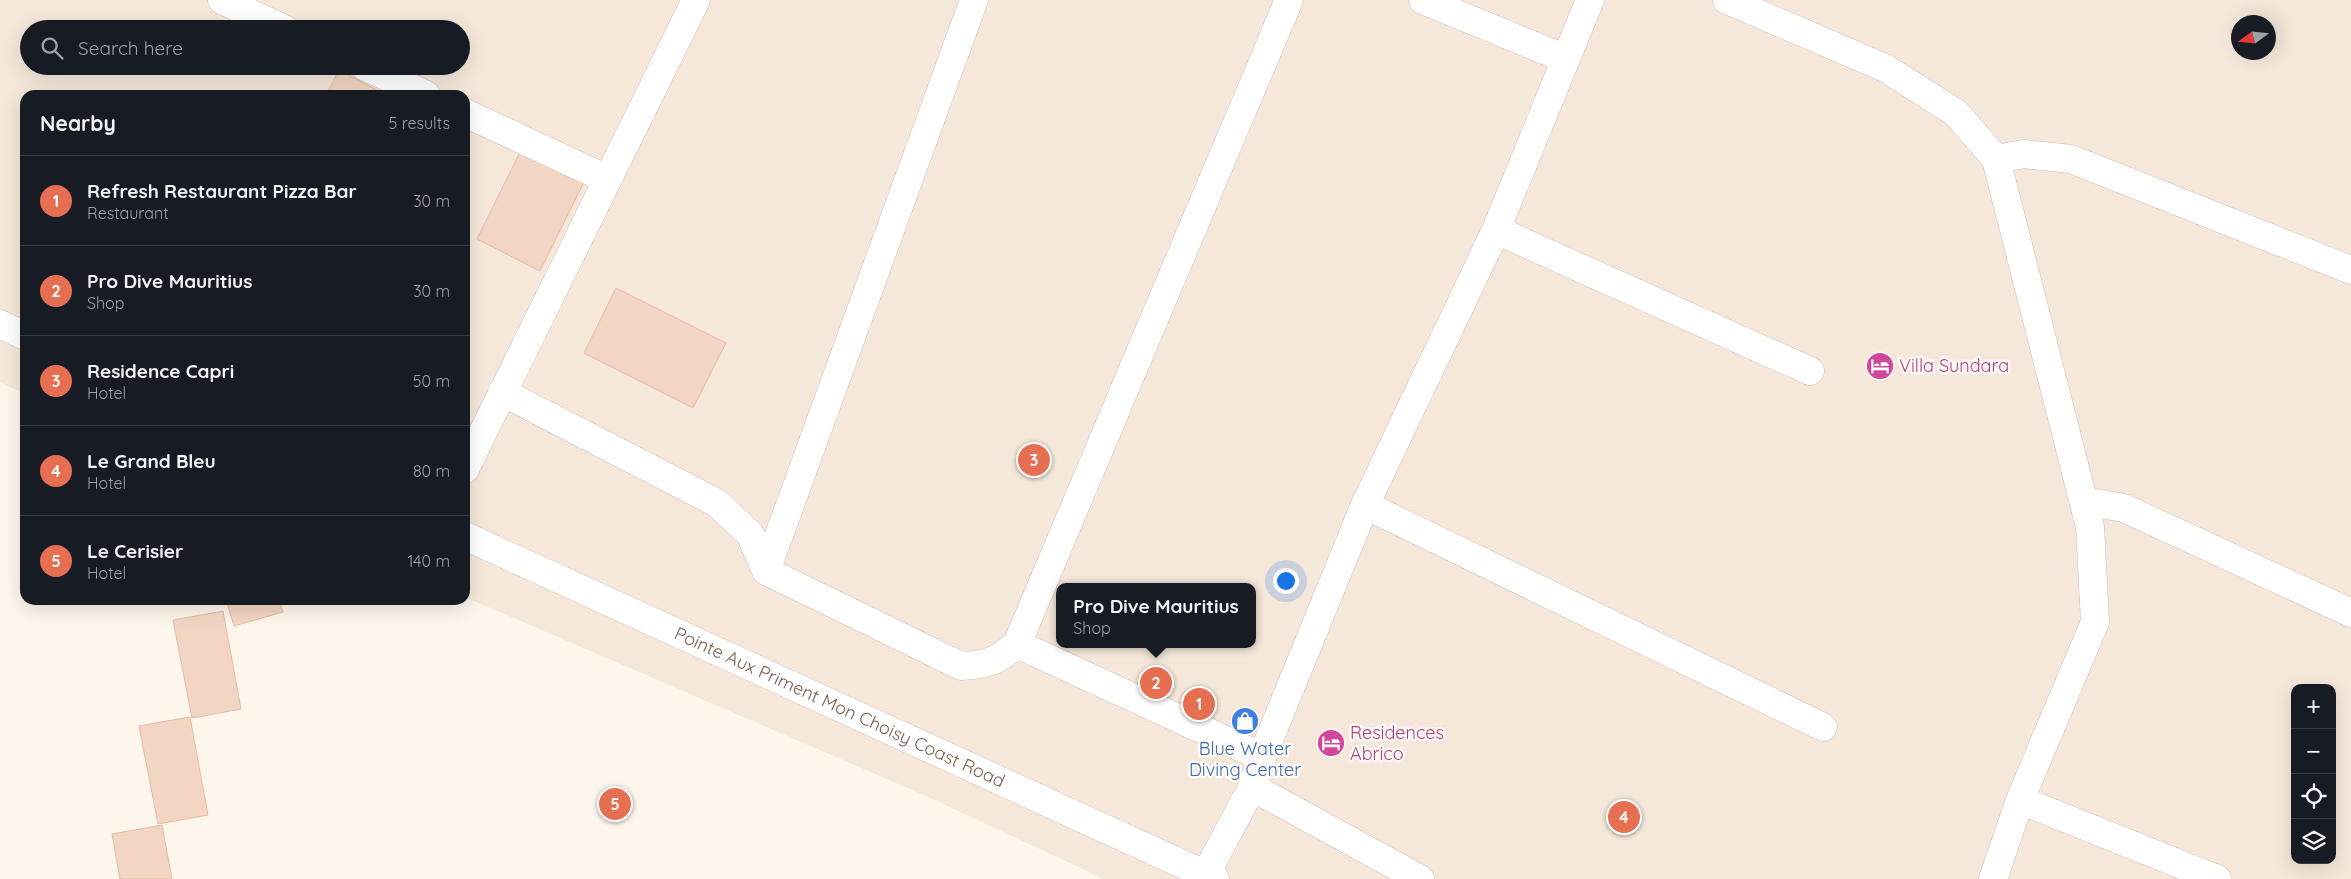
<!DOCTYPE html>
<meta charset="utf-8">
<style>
:root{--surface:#171b24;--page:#20242c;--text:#f1f3f6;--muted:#9ea1a6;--line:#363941;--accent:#e76f51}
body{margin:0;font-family:Quicksand,sans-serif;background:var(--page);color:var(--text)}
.controls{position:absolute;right:15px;bottom:15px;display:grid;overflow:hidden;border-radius:10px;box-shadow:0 5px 20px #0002}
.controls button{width:45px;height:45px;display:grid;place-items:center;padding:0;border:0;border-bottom:1px solid var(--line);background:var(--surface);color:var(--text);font:25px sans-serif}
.compass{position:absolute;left:2231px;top:15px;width:45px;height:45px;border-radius:50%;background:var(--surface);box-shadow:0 5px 20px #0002;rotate:255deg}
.you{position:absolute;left:1285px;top:580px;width:18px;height:18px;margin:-12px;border:4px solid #fff;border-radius:50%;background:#1a73e8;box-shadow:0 0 0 8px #1a73e833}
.badge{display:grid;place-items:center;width:32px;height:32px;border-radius:50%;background:var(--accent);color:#fff;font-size:16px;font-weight:700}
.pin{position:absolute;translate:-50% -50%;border:2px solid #fff;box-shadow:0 1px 5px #0006}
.popup{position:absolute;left:1056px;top:583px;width:200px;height:65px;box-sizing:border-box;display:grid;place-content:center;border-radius:10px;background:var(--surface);filter:drop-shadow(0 1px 4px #0005);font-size:16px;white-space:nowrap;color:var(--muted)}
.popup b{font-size:19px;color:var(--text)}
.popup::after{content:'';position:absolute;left:50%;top:100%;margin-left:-10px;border:10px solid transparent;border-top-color:var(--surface)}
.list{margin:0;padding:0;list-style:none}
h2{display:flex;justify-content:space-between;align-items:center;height:65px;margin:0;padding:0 20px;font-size:21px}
h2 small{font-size:16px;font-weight:400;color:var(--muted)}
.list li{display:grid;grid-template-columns:32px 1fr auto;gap:15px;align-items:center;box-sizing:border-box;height:90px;padding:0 20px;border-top:1px solid var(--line)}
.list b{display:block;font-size:19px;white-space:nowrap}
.list p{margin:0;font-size:16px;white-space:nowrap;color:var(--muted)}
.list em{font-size:16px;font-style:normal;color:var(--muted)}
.icon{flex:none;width:28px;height:28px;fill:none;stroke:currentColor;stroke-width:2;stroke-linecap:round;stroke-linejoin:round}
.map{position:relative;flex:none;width:2351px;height:879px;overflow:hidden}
.search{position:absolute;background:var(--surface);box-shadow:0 5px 20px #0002;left:20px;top:20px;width:450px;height:55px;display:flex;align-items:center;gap:12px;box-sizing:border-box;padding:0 18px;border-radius:28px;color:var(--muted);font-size:19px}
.panel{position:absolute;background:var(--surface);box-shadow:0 5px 20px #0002;left:20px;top:90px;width:450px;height:515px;border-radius:15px}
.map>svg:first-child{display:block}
.residential{fill:#f5e8da;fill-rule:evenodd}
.building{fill:#f3d5c3;stroke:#e6bba3}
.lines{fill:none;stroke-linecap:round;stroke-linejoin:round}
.street-casing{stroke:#d1beb0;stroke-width:29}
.secondary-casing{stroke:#d6c0b0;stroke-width:29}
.street{stroke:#fff;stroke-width:28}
.secondary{stroke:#fff;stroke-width:28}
.labels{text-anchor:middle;stroke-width:5;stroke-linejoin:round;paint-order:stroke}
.hotel-label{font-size:18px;fill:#b23c85;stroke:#fffaf3;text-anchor:start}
.street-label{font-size:18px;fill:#7a5c4d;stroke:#fffaf3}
.shop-label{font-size:18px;fill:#366cbe;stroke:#fffaf3}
</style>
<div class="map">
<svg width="2351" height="879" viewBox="0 0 2351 879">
<rect width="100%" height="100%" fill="#fdf6ec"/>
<!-- residential -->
<path class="residential" d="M0,0h2351v879h-1247l-178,-83 -461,-199v-502h-440v299l-25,-12zM2238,22h30v30h-30zM29,29h432v37h-432zM1060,587h192v57h-192zM2295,688h37v172h-37z"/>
<!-- building -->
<path class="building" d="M339,70l47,25h-60z
M523,146l63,32 -46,93 -63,-32z
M616,288l110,55 -33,65 -109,-55z
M226,600h53l4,12 -49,14z
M223,611l18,98 -49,9 -19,-98z
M190,717l18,98 -50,9 -19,-98z
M162,825l10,54h-52l-8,-45z"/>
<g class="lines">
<defs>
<path id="street" d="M222,0l62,29
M1423,0l143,59
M1727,0l158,68 71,45 40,46 94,368 5,95 -75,178 -27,79
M364,66l62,29
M465,113l142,66
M1996,159l28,-5 47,5 280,111
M1496,230l314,141
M502,392l215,111 33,31 16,37 195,95c26,-1 36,-5 56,-22l272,-644
M465,469l231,-469
M2084,501l40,7 227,105
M1365,505l458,222
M766,571l208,-571
M1017,644l245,113
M1252,787l168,92
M2020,800l197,79
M1206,874l46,-87 10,-30 103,-252 131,-275 94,-230"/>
<g id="secondary">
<path d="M0,324l25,12"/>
<path id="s1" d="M465,536l750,343"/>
</g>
</defs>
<!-- street casing -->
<use href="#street" class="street-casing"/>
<!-- secondary casing -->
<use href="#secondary" class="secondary-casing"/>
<!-- street -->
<use href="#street" class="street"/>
<!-- secondary -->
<use href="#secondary" class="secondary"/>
</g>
<!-- icons -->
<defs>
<symbol id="hotel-disc" viewBox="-11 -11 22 22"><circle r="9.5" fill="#d1479c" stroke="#fffaf3"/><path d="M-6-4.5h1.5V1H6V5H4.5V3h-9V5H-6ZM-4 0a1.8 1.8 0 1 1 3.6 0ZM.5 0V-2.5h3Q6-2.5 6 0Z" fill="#fff"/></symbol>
<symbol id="shop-disc" viewBox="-11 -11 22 22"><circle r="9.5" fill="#3f7fe0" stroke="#fffaf3"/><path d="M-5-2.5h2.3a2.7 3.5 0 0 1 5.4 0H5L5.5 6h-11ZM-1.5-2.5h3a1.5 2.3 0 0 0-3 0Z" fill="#fff"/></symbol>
</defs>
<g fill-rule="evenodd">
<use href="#hotel-disc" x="1864" y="350" width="32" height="32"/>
<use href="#shop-disc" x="1229" y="705" width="32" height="32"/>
<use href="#hotel-disc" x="1315" y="727" width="32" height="32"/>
</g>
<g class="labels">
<!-- hotel labels -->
<g class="hotel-label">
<text x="1899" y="372">Villa Sundara</text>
<text x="1350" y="739">Residences<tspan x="1350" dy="21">Abrico</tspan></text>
</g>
<!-- street labels -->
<g class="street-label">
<text dy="6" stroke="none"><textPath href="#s1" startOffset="412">Pointe Aux Priment Mon Choisy Coast Road</textPath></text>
</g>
<!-- shop labels -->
<g class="shop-label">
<text x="1245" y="755">Blue Water<tspan x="1245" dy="21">Diving Center</tspan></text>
</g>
</g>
</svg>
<div class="controls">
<button>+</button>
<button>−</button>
<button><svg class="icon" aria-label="locate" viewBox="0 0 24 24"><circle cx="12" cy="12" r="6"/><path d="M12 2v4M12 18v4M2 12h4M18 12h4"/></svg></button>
<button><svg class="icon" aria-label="layers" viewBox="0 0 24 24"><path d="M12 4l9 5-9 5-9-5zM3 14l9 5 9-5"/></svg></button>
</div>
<svg class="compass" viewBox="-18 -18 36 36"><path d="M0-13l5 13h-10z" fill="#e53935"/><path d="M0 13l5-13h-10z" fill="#9ea1a6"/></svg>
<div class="you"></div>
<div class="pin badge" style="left:1199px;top:704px">1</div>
<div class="pin badge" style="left:1156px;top:683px">2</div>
<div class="popup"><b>Pro Dive Mauritius</b>Shop</div>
<div class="pin badge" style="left:1034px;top:460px">3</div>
<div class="pin badge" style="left:1624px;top:817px">4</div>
<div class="pin badge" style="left:615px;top:804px">5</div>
<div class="search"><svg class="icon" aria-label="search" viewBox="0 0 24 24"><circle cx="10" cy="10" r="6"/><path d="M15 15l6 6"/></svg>Search here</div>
<section class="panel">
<h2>Nearby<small>5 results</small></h2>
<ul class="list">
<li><span class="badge">1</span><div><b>Refresh Restaurant Pizza Bar</b><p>Restaurant</p></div><em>30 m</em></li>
<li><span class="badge">2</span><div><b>Pro Dive Mauritius</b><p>Shop</p></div><em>30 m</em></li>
<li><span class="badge">3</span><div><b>Residence Capri</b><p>Hotel</p></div><em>50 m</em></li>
<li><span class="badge">4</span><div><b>Le Grand Bleu</b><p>Hotel</p></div><em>80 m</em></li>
<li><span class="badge">5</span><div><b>Le Cerisier</b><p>Hotel</p></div><em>140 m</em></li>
</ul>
</section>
</div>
